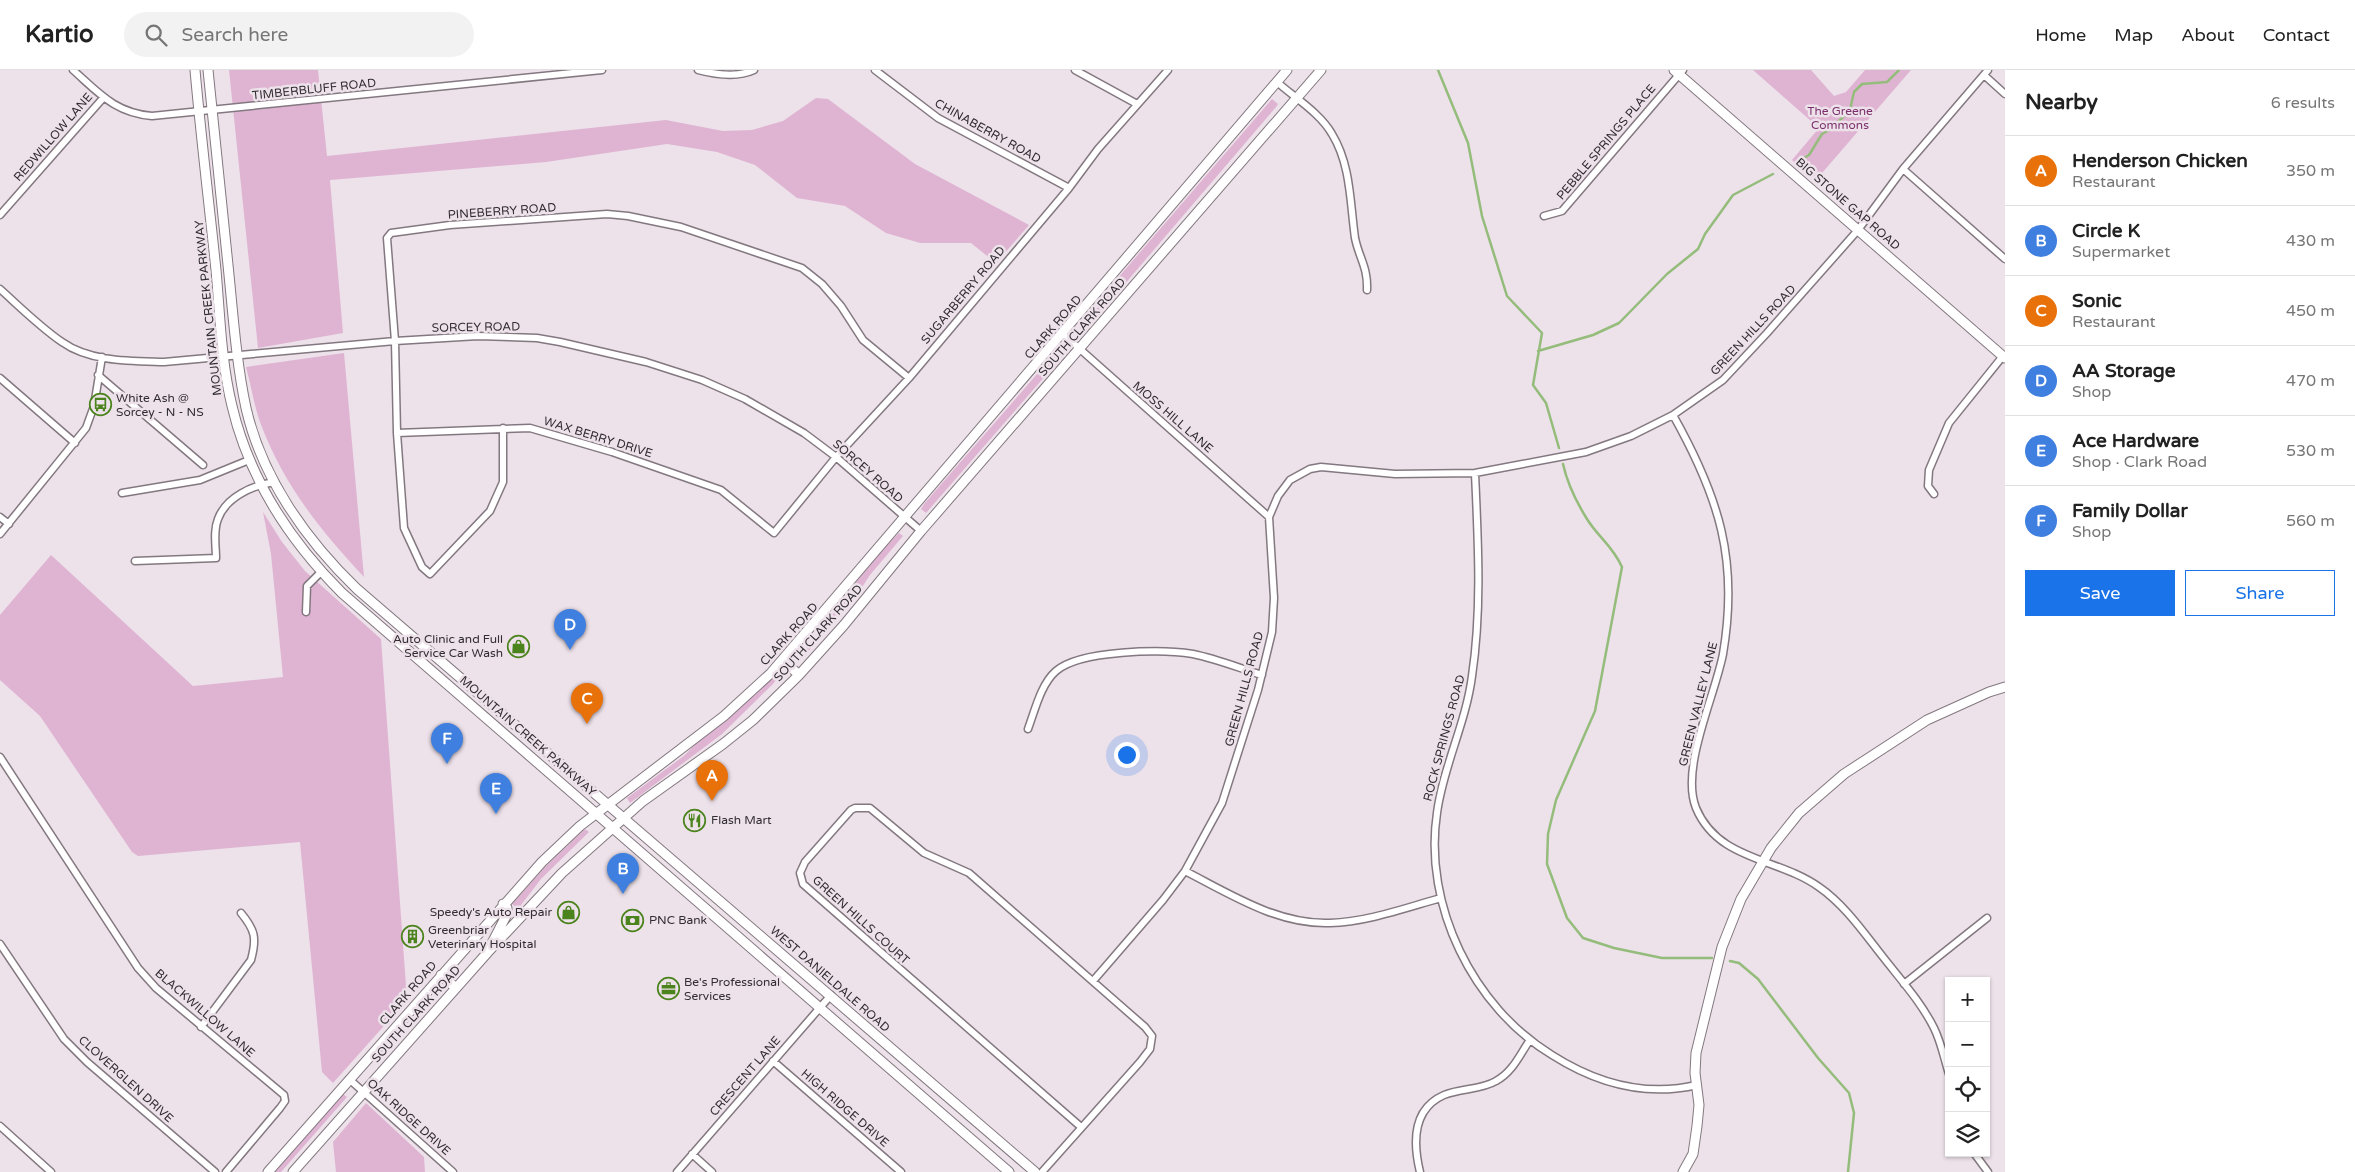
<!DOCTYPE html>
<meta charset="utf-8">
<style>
:root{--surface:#fff;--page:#f2f2f2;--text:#222;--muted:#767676;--line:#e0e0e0;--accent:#1a73e8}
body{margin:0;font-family:"Varela Round",sans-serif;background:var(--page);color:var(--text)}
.controls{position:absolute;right:15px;bottom:15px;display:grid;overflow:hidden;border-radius:0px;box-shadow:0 1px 4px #0004}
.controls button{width:45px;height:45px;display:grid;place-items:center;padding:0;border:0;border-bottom:1px solid var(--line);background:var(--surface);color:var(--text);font:25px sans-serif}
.you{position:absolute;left:1126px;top:684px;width:18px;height:18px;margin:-12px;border:4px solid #fff;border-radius:50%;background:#1a73e8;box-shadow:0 0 0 8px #1a73e833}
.badge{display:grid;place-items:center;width:32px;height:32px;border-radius:50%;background:var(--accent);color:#fff;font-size:16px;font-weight:700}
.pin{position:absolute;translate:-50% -41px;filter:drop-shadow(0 1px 2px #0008)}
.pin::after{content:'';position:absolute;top:26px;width:18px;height:15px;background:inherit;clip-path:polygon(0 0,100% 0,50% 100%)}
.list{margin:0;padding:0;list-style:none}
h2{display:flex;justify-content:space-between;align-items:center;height:65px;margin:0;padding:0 20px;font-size:21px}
h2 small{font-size:16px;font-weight:400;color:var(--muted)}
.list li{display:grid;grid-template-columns:32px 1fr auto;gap:15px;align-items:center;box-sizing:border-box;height:70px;padding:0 20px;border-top:1px solid var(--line)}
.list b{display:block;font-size:19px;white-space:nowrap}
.list p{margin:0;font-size:16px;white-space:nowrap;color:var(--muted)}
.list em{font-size:16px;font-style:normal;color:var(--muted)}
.actions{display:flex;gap:10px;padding:15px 20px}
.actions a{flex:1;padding:11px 0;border:1px solid var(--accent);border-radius:0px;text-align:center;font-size:18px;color:var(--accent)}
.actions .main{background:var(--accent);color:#fff}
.icon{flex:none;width:28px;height:28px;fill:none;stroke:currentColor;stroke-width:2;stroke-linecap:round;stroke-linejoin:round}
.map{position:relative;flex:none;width:2005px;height:1102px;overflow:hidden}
header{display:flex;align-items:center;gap:30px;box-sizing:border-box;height:70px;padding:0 25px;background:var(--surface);border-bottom:1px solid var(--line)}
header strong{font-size:24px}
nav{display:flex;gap:28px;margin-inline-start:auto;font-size:18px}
.search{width:350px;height:45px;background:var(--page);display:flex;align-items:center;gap:12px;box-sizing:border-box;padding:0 18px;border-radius:28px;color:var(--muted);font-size:19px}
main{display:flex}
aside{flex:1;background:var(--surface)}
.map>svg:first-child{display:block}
.green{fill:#dfb4d3}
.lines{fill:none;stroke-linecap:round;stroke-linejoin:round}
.stream{stroke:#94bc7b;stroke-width:2.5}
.street-casing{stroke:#83787f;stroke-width:9}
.secondary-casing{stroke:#83787f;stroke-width:11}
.street{stroke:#fff;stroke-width:6}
.secondary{stroke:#fff;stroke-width:9}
.labels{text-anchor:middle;stroke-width:5;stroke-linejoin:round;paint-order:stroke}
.street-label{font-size:12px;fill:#312d30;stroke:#ede1ea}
.park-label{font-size:12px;fill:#7b2e6b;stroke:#ede1ea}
.poi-label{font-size:12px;fill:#312d30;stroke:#ede1ea;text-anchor:start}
</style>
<header>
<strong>Kartio</strong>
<div class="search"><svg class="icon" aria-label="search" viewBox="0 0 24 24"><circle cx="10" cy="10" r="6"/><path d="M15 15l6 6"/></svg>Search here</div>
<nav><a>Home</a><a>Map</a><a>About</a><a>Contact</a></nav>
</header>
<main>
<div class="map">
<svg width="2005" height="1102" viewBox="0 0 2005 1102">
<rect width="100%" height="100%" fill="#ede1ea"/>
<!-- green -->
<path class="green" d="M229,0h89l9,86 339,-36 57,11 29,-1 31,-9 33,-23 12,1 87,65 114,61 -33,38 -25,-20h-51l-34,-10 -41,-27 -48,-8 -42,-33 -38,-13 -50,-8 -121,18 -216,18 13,153 -85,15z
M1753,0h58l23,26 12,-4 19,-22h46l-95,110 -24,-20 27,-32z
M1272,29l6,5 -2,3 -188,220 -3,2 -3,-3 21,-25 14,-22z
M1058,280l5,4 -3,5 -134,154 -5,-4 3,-5z
M344,283l20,224c-44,-47 -81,-93 -104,-155 -6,-17 -9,-37 -14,-55z
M263,442l19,30 23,29 76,68 26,361 -74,83 -11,-11 -22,-230 -162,14 -6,-4 -92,-136 -40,-36v-65l51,-60 142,131 90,-9 -12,-123z
M899,463l4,3 -33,39 -15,23 -50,57 -3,-2 1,-2c33,-38 59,-83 96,-118z
M773,607l3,3 -3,4 -51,50 -92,69 -3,-5 58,-43 17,-18z
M585,759l4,3 -48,47 -23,30 -6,-5 34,-38z
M343,1024l4,3 -66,75h-6z
M366,1033l58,54 1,15h-89l-3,-30z"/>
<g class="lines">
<!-- stream -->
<path class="stream" d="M1438,0l30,73 14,73 25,80 35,37 -9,52 13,18 13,45
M1799,91l10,-6 13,-21 9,-5 19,-19 4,-18 8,-8 25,-2 12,-12
M1538,281l55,-16 26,-12 48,-49 31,-25 7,-15 28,-39 40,-21
M1563,394c4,18 14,39 24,55 11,18 25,26 35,48l-27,144 -39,89 -8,34 -1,30 20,54 16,20 31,10 48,10h50
M1730,891l9,2 19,16 60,79 31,35 5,20 -6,59"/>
<defs>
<path id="street" d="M73,0c26,23 42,43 79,46l450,-46
M698,0c19,5 39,8 56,0
M875,0l63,48 131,70
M1075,0l62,34
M1984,5l21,19
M1277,12c18,16 43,31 55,52 19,31 18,69 23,104 4,20 13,29 12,52
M1903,99l102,90
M0,145l104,-118
M1544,146l18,-5 121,-141
M0,219c20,18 40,38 62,53 28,20 69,19 102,20l231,-21 83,-5 59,2 23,4 86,20 56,18 43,19 59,34 32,24 85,74
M1063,264l206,183
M98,305l105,90
M0,308l75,65
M1673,345c46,82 66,145 50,239 -8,42 -43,114 -27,154 22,53 83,50 123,79 26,18 45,46 64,70 18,23 38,45 51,71 7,14 10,30 15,46
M503,358v54l-13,29 -60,63 -8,-7 -18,-39 -7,-95 -2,-92 -8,-103 4,-5 59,-8 157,-11 21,2 53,11 121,41 20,16 19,22 22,34 46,38
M397,363l133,-5 82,24 109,38 53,43 62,-76 73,-79 160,-190 29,-39 70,-79
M1475,403c3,68 7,136 -3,203 -6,47 -29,91 -35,137 -14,92 36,194 115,242 44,28 93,42 145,30
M122,423l78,-13 49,-20
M1934,424l-6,-8 1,-16 20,-47 54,-67
M0,447l9,7
M0,464l86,-106 8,-22 8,-49
M135,491l81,-3c0,-12 -3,-27 2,-39 8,-22 35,-34 57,-37
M306,542l1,-26 14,-14
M1028,659c7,-19 13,-45 28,-58 24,-21 106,-22 137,-17 24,5 46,14 69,21
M0,687l138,211 18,20 128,107 1,6 -5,7 -54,64
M1185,801c45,23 93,54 145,52 37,-1 75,-15 111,-25
M0,874l64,95 23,23 128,110
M1093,911l70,-81 22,-29 37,-68 36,-113 14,-58 2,-34 -5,-81 9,-21 12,-16 20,-11 11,-2 74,7 80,-1 111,-21 45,-16 42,-21 50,-35 44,-47 91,-103 45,-61 85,-99
M1904,914l83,-66
M201,957l50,-67c6,-22 4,-30 -10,-47
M773,991l128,111
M349,1009l104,93
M0,1056l51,46
M1974,1083l14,19
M692,1084l20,18
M677,1102l154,-177
M1042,1102l98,-110 10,-13 2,-13 -7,-9 -176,-154 -45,-20 -54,-45h-15l-4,2 -46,52 -5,11 3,11 278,243
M1420,1102c-7,-29 -8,-63 24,-77 17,-7 37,-5 52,-14 17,-9 24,-27 34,-41"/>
<path id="secondary" d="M195,0c6,67 14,133 21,200 4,45 5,91 16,136 17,72 58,135 110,187l667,579
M208,0c7,65 13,130 20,195 5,48 8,96 18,143 16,70 60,132 111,181l678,583
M1674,0l331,288
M783,590l16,15
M490,877l17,-33v-6l-4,-4
M441,905l15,13
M268,1102l274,-310 38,-36 144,-110 47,-43 516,-603
M293,1102l195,-220 74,-79 81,-72 80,-57 30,-24 46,-45 45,-50 77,-94 400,-461
M1683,1102l10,-18 4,-28 2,-21 -4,-32 1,-20 26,-106 19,-48 30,-51 28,-35 45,-39 83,-54 62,-28 16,-5"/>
</defs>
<!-- street casing -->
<use href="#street" class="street-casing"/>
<!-- secondary casing -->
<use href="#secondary" class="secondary-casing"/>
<!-- street -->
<use href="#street" class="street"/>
<!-- secondary -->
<use href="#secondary" class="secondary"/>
</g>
<!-- icons -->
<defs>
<symbol id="bus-ring" viewBox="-11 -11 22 22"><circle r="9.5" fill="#ede1ea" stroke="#4b831c" stroke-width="1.5"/><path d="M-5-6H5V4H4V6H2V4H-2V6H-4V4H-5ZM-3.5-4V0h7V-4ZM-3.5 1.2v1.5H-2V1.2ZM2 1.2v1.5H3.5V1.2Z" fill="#4b831c"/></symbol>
<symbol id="shop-ring" viewBox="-11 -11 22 22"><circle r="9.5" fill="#ede1ea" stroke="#4b831c" stroke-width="1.5"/><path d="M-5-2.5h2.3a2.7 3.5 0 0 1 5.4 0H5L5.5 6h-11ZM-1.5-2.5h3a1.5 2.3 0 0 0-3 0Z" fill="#4b831c"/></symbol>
<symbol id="restaurant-ring" viewBox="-11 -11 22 22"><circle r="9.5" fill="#ede1ea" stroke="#4b831c" stroke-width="1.5"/><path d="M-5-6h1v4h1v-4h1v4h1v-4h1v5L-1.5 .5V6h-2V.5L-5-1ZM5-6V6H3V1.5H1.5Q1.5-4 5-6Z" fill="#4b831c"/></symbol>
<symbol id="bank-ring" viewBox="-11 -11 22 22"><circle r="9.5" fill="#ede1ea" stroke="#4b831c" stroke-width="1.5"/><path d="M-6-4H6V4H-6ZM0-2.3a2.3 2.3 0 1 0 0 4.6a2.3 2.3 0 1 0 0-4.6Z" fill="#4b831c"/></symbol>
<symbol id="building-ring" viewBox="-11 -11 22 22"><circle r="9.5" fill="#ede1ea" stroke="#4b831c" stroke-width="1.5"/><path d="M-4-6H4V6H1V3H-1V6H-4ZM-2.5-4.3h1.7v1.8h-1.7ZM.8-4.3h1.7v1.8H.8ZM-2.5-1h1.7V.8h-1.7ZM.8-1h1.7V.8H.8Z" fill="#4b831c"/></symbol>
<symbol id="office-ring" viewBox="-11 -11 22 22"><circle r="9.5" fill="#ede1ea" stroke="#4b831c" stroke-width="1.5"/><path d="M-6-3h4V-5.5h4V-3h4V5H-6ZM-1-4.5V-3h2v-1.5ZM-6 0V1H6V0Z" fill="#4b831c"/></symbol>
</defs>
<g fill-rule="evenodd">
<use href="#bus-ring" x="88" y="322" width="25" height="25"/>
<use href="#shop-ring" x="506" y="564" width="25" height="25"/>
<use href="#restaurant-ring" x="682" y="738" width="25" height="25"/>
<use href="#shop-ring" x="556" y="830" width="25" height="25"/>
<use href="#bank-ring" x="620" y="838" width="25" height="25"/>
<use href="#building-ring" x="400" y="854" width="25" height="25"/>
<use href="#office-ring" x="656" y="906" width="25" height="25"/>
</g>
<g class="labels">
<!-- street labels -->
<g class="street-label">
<text transform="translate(314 19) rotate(-6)" y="4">TIMBERBLUFF ROAD</text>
<text transform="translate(988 61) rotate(29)" y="4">CHINABERRY ROAD</text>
<text transform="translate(53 67) rotate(-49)" y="4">REDWILLOW LANE</text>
<text transform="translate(1606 72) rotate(-50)" y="4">PEBBLE SPRINGS PLACE</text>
<text transform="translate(1848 134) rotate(41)" y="4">BIG STONE GAP ROAD</text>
<text transform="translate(502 141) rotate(-4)" y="4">PINEBERRY ROAD</text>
<text transform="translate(963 225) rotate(-50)" y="4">SUGARBERRY ROAD</text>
<text transform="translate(208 238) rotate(-96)" y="4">MOUNTAIN CREEK PARKWAY</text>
<text transform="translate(476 257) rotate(-1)" y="4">SORCEY ROAD</text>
<text transform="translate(1053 257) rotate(-49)" y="4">CLARK ROAD</text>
<text transform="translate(1082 257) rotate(-49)" y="4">SOUTH CLARK ROAD</text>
<text transform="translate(1753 260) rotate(-47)" y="4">GREEN HILLS ROAD</text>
<text transform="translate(1173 347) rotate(41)" y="4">MOSS HILL LANE</text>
<text transform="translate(598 367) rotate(17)" y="4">WAX BERRY DRIVE</text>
<text transform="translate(868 401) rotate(41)" y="4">SORCEY ROAD</text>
<text transform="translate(818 563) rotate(-48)" y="4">SOUTH CLARK ROAD</text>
<text transform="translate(789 564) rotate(-48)" y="4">CLARK ROAD</text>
<text transform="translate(1244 619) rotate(-75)" y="4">GREEN HILLS ROAD</text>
<text transform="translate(1698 634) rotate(-76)" y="4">GREEN VALLEY LANE</text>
<text transform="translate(528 666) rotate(41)" y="4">MOUNTAIN CREEK PARKWAY</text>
<text transform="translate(1444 668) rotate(-75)" y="4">ROCK SPRINGS ROAD</text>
<text transform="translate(861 850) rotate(42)" y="4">GREEN HILLS COURT</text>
<text transform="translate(830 909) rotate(41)" y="4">WEST DANIELDALE ROAD</text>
<text transform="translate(408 923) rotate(-49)" y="4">CLARK ROAD</text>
<text transform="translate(205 943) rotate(41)" y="4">BLACKWILLOW LANE</text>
<text transform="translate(416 944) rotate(-48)" y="4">SOUTH CLARK ROAD</text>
<text transform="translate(745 1006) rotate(-49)" y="4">CRESCENT LANE</text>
<text transform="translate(126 1009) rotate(42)" y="4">CLOVERGLEN DRIVE</text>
<text transform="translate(845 1038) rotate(41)" y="4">HIGH RIDGE DRIVE</text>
<text transform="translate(409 1047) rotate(42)" y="4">OAK RIDGE DRIVE</text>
</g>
<!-- park labels -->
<g class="park-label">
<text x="1840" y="45">The Greene<tspan x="1840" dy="14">Commons</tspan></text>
</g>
<!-- poi labels -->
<g class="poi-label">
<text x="116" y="332">White Ash @<tspan x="116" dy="14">Sorcey - N - NS</tspan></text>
<text x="503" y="573" text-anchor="end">Auto Clinic and Full<tspan x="503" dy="14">Service Car Wash</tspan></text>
<text x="711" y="754">Flash Mart</text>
<text x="552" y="846" text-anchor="end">Speedy's Auto Repair</text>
<text x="649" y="854">PNC Bank</text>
<text x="428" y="864">Greenbriar<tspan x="428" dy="14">Veterinary Hospital</tspan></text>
<text x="684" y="916">Be's Professional<tspan x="684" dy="14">Services</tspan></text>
</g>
</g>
</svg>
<div class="controls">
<button>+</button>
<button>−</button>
<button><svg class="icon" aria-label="locate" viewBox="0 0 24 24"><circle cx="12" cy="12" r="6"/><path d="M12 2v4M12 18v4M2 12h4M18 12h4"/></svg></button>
<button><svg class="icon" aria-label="layers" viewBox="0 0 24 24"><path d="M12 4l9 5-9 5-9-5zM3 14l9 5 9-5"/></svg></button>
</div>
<div class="you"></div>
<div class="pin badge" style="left:712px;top:731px;background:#e8710a">A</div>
<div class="pin badge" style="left:623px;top:824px;background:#3f7fe0">B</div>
<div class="pin badge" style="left:587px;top:654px;background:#e8710a">C</div>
<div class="pin badge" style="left:570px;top:580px;background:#3f7fe0">D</div>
<div class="pin badge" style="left:496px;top:744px;background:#3f7fe0">E</div>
<div class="pin badge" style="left:447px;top:694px;background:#3f7fe0">F</div>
</div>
<aside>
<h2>Nearby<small>6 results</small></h2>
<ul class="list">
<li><span class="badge" style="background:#e8710a">A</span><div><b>Henderson Chicken</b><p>Restaurant</p></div><em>350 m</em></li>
<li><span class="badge" style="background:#3f7fe0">B</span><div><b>Circle K</b><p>Supermarket</p></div><em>430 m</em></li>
<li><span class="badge" style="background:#e8710a">C</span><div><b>Sonic</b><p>Restaurant</p></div><em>450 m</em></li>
<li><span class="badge" style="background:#3f7fe0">D</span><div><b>AA Storage</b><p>Shop</p></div><em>470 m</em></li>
<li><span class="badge" style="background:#3f7fe0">E</span><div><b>Ace Hardware</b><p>Shop · Clark Road</p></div><em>530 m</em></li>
<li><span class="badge" style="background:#3f7fe0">F</span><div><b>Family Dollar</b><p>Shop</p></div><em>560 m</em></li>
</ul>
<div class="actions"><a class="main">Save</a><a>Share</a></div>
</aside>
</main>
